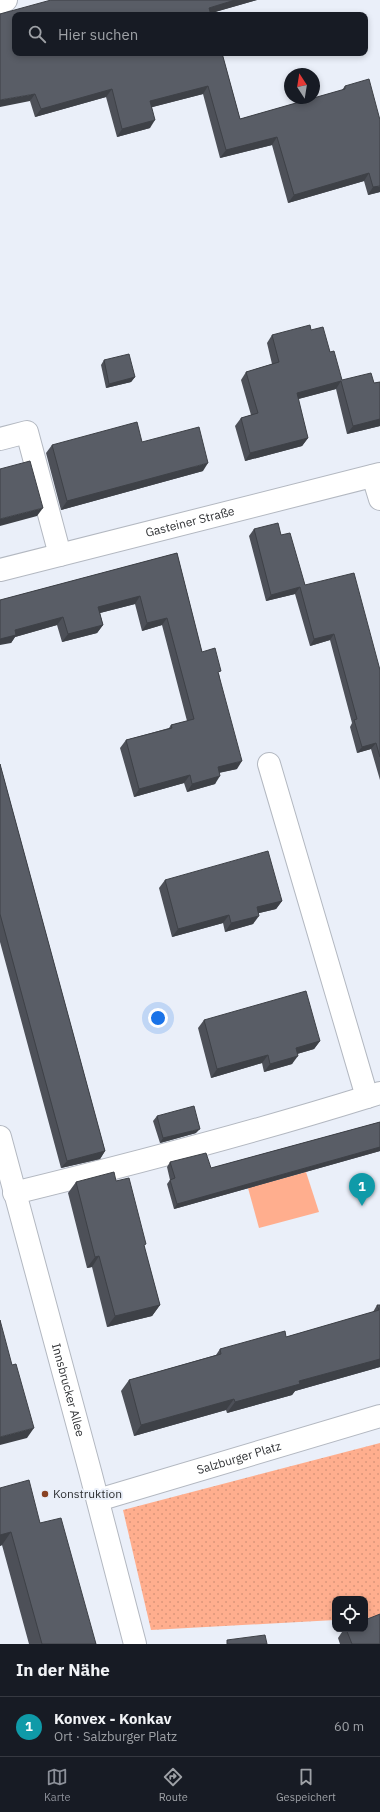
<!DOCTYPE html>
<html lang="de">
<meta charset="utf-8">
<style>
:root{--surface:#171b24;--page:#20242c;--text:#f1f3f6;--muted:#9ea1a6;--line:#363941;--accent:#8c9099}
body{margin:0;font-family:"IBM Plex Sans",sans-serif;background:var(--page);color:var(--text)}
.controls{position:absolute;right:12px;bottom:12px;display:grid;overflow:hidden;border-radius:8px;box-shadow:0 2px 6px #0003}
.controls button{width:36px;height:36px;display:grid;place-items:center;padding:0;border:0;border-bottom:1px solid var(--line);background:var(--surface);color:var(--text);font:20px sans-serif}
.compass{position:absolute;left:284px;top:68px;width:36px;height:36px;border-radius:50%;background:var(--surface);box-shadow:0 2px 6px #0003;rotate:348deg}
.you{position:absolute;left:158px;top:1018px;width:14px;height:14px;margin:-10px;border:3px solid #fff;border-radius:50%;background:#1a73e8;box-shadow:0 0 0 6px #1a73e833}
.badge{display:grid;place-items:center;width:26px;height:26px;border-radius:50%;background:var(--accent);color:#fff;font-size:13px;font-weight:700}
.pin{position:absolute;translate:-50% -33px;filter:drop-shadow(0 1px 2px #0008)}
.pin::after{content:'';position:absolute;top:21px;width:14px;height:12px;background:inherit;clip-path:polygon(0 0,100% 0,50% 100%)}
.list{margin:0;padding:0;list-style:none}
h2{display:flex;justify-content:space-between;align-items:center;height:52px;margin:0;padding:0 16px;font-size:17px}
h2 small{font-size:13px;font-weight:400;color:var(--muted)}
.list li{display:grid;grid-template-columns:26px 1fr auto;gap:12px;align-items:center;box-sizing:border-box;height:60px;padding:0 16px;border-top:1px solid var(--line)}
.list b{display:block;font-size:15px;white-space:nowrap}
.list p{margin:0;font-size:13px;white-space:nowrap;color:var(--muted)}
.list em{font-size:13px;font-style:normal;color:var(--muted)}
.icon{flex:none;width:22px;height:22px;fill:none;stroke:currentColor;stroke-width:2;stroke-linecap:round;stroke-linejoin:round}
.map{position:relative;flex:none;width:380px;height:1644px;overflow:hidden}
.search{position:absolute;background:var(--surface);box-shadow:0 2px 6px #0003;left:12px;right:12px;top:12px;height:44px;display:flex;align-items:center;gap:10px;box-sizing:border-box;padding:0 14px;border-radius:8px;color:var(--muted);font-size:15px}
.sheet{height:112px;background:var(--surface)}
nav{display:flex;justify-content:space-around;align-items:center;box-sizing:border-box;height:56px;border-top:1px solid var(--line);background:var(--surface);font-size:11px;color:var(--muted)}
nav a{display:grid;justify-items:center;gap:2px}
nav .on{color:var(--accent)}
.map>svg:first-child{display:block}
.park{fill:url(#park-dots)}
.pitch{fill:#ffae8e}
.lines{fill:none;stroke-linecap:round;stroke-linejoin:round}
.minor-casing{stroke:#b3b8c1;stroke-width:24}
.minor{stroke:#fff;stroke-width:22}
.wall{fill:#4d5058}
.shaded-wall{fill:#3e4147}
.building{fill:#595d66;stroke:#3e4147}
.poi-dot{fill:#894122;stroke:#eaeff9;stroke-width:1.5}
.labels{text-anchor:middle;stroke-width:4;stroke-linejoin:round;paint-order:stroke}
.street-label{font-size:12px;fill:#2f3134;stroke:#eaeff9}
.poi-label{font-size:12px;fill:#2f3134;stroke:#eaeff9;text-anchor:start}
</style>
<div class="map">
<svg width="380" height="1644" viewBox="0 0 380 1644">
<defs>
<pattern id="park-dots" width="8" height="8" patternUnits="userSpaceOnUse"><rect width="8" height="8" fill="#ffae8e"/><path d="M2 2h.1M6 6h.1" fill="none" stroke="#db967b" stroke-width="1.8" stroke-linecap="round"/></pattern>
</defs>
<rect width="100%" height="100%" fill="#eaeff9"/>
<!-- park -->
<path class="park" d="M380,1443v174l-15,1v-19h-30v21l-184,10 -28,-120z"/>
<!-- pitch -->
<path class="pitch" d="M306,1172l13,40 -60,16 -11,-40z"/>
<g class="lines">
<defs>
<g id="minor">
<path d="M0,2l6,-2"/>
<path d="M0,439l27,-7 33,123"/>
<path d="M373,476l7,23"/>
<path id="s1" d="M0,570l380,-96"/>
<path d="M269,764l98,333 13,-4"/>
<path id="s2" d="M0,1137l90,334 45,173"/>
<path d="M14,1193c119,-29 237,-60 353,-96"/>
<path id="s3" d="M98,1500l282,-84"/>
</g>
</defs>
<!-- minor casing -->
<use href="#minor" class="minor-casing"/>
<!-- minor -->
<use href="#minor" class="minor"/>
</g>
<!-- wall -->
<path class="wall" d="M51,0h206l-46,13 29,106 102,-29 3,-4 35,106 -12,3 -4,-14 -76,22 -16,-58 -52,13 -17,-64 -51,13 -2,21 -33,9 -11,-40 -71,20 -5,-16z
M311,330l19,22 12,28 32,3 6,-1v44l-33,8 -11,-45 -38,10 10,39 -6,8 -57,15 -10,-35 6,-8 10,-3 -10,-35 5,-8 26,-8 -5,-21 5,-8z
M104,360l31,17 -4,5 -25,6 -5,-23z
M142,442l61,29 -142,39 -15,-57 6,-8z
M254,529l27,6 24,50 75,85v110l-9,-31 -14,4 -7,-26 2,-4 -22,-83 -20,6 -15,-52 -29,7 -17,-65z
M177,553l25,99 17,22 18,95 -18,4 -4,11 -28,8 -3,-9 -50,14 -14,-49 6,-8 43,-12 2,-3 16,-4 -25,-96 -20,6 -7,-27 -35,9 3,12 -6,8 -35,9 -5,-17 -42,12 -4,6 -11,-43z
M0,764l105,387 -5,8 -39,9 -61,-226z
M165,880l117,21 -6,8 -17,4 -6,11 -28,8 -2,-9 -51,14 -13,-49z
M204,1020l116,21 -6,8 -17,5 -5,10 -28,8 -2,-9 -51,15 -13,-50z
M157,1116l39,17 -36,10 -7,-22z
M380,1122v29l-206,58 -7,-25 3,-4 -3,-13 3,-5 41,6z
M116,1181l28,65 16,59 -8,11 -45,11 -15,-60 -5,1 -19,-75 8,-11z
M377,1305h3v62l-85,24 -3,4 -65,18 -1,-3 -92,26 -13,-45 8,-11 87,-25 4,-6 66,-12 87,-25z
M0,1488l40,35 56,121h-67l-27,-99 -2,1z
M344,1629h21l15,15h-40l-2,-6z"/>
<!-- shaded-wall -->
<path class="shaded-wall" d="M235,0h22l-52,15 4,-7z
M208,86l-5,8 -58,15 5,-8z
M112,89l-6,8 -71,20 6,-8z
M35,94l-5,7 -30,6v-7z
M155,120l-5,8 -33,9 5,-8z
M277,137l-5,8 -52,13 6,-8z
M369,173l-5,8 -76,22 6,-8z
M380,186v6l-12,3 5,-8z
M135,377l-4,5 -25,6 3,-4z
M341,381l-5,8 -45,12 6,-8z
M380,419v7l-33,8 6,-8z
M308,438l-6,8 -57,15 5,-8z
M208,463l-5,8 -142,39 6,-9z
M43,508l-6,8 -37,10v-7z
M300,587l-5,7 -29,7 5,-6z
M140,596l-5,8 -43,11 6,-8z
M63,617l-6,8 -42,12 -4,6 -11,2v-6l15,-9z
M167,618l-5,7 -20,6 5,-8z
M103,625l-6,8 -35,9 6,-8z
M334,634l-4,6 -20,6 4,-7z
M376,743l-5,6 -14,4 5,-6z
M242,761l-5,8 -25,5 6,-7z
M190,775l-6,8 -50,14 5,-8z
M220,776l-5,8 -28,8 5,-8z
M282,901l-6,8 -25,6 6,-8z
M229,915l-6,8 -51,14 6,-8z
M259,916l-6,8 -28,8 6,-9z
M320,1041l-6,8 -24,7 6,-8z
M268,1055l-6,8 -51,15 6,-9z
M298,1056l-6,8 -28,8 6,-8z
M200,1129l-4,4 -36,10 3,-5z
M380,1147v4l-206,58 3,-5z
M105,1151l-5,8 -39,9 6,-7z
M99,1256l-7,11 -5,1 8,-11z
M160,1305l-8,11 -45,11 8,-11z
M380,1359v8l-85,24 -3,4 -65,18 8,-11 64,-21z
M234,1399l-8,11 -92,26 7,-11z
M34,1428l-7,10 -27,7v-8z
M11,1532l-9,13 -2,1v-11z"/>
<!-- building -->
<path class="building" d="M51,0h184l-26,8 2,7h-196v38h207l18,66 105,-30v-3l24,-7 11,41v66l-7,1 -4,-14 -75,22 -17,-58 -51,13 -18,-64 -58,15 5,19 -33,9 -10,-40 -71,20 -6,-15 -35,6v-86z
M310,325l1,5 12,-3 7,25 4,-1 8,29 29,-7 3,10 6,-1v37l-27,7 -12,-45 -44,12 11,45 -58,15 -9,-35 17,-5 -12,-41 33,-10 -7,-27z
M129,354l6,23 -26,7 -5,-24z
M137,422l5,20 57,-15 9,36 -141,38 -15,-56z
M30,461l13,47 -43,11v-50z
M278,523l3,12 9,-2 15,52 49,-12 26,97v87l-4,-14 -14,4 -8,-27 3,-1 -23,-85 -20,5 -14,-52 -29,8 -17,-66z
M177,553l25,99 13,-4 6,23 -3,1 24,89 -24,6 2,9 -28,8 -2,-9 -51,14 -13,-49 46,-12 -1,-3 23,-6 -27,-101 -20,5 -7,-27 -42,11 5,18 -35,9 -5,-17 -48,13 1,5 -16,4v-39z
M0,764l105,387 -38,10 -67,-247z
M268,851l14,50 -25,6 2,9 -28,7 -2,-8 -51,14 -13,-49z
M306,991l14,50 -24,7 2,8 -28,8 -2,-9 -51,14 -13,-49z
M194,1106l6,23 -37,9 -6,-22z
M380,1122v25l-203,57 -7,-24 5,-2 -5,-16 36,-9 5,15z
M114,1172l2,9 13,-3 17,66 -2,1 16,60 -45,11 -16,-60 -4,1 -19,-75z
M377,1305h3v54l-81,22 1,3 -65,18 -1,-3 -93,26 -12,-45 92,-26 -1,-5 65,-18 1,6 93,-27z
M0,1320l12,45 4,-1 18,64 -34,9z
M29,1480l11,43 21,-5 35,126h-54l-31,-112 -11,3v-47z
M380,1614v30h-28l-6,-15h19v-9z
M265,1635l2,9h-40v-4z"/>
<!-- markers -->
<circle class="poi-dot" cx="45" cy="1494" r="4"/>
<g class="labels">
<!-- street labels -->
<g class="street-label">
<text dy="4" stroke="none"><textPath href="#s1" startOffset="196">Gasteiner Straße</textPath></text>
<text dy="4" stroke="none"><textPath href="#s2" startOffset="262">Innsbrucker Allee</textPath></text>
<text dy="4" stroke="none"><textPath href="#s3" startOffset="147">Salzburger Platz</textPath></text>
</g>
<!-- poi labels -->
<g class="poi-label">
<text x="53" y="1498">Konstruktion</text>
</g>
</g>
</svg>
<div class="controls">
<button><svg class="icon" aria-label="locate" viewBox="0 0 24 24"><circle cx="12" cy="12" r="6"/><path d="M12 2v4M12 18v4M2 12h4M18 12h4"/></svg></button>
</div>
<svg class="compass" viewBox="-18 -18 36 36"><path d="M0-13l5 13h-10z" fill="#e53935"/><path d="M0 13l5-13h-10z" fill="#9ea1a6"/></svg>
<div class="you"></div>
<div class="pin badge" style="left:362px;top:1206px;background:#0f9aa8">1</div>
<div class="search"><svg class="icon" aria-label="search" viewBox="0 0 24 24"><circle cx="10" cy="10" r="6"/><path d="M15 15l6 6"/></svg>Hier suchen</div>
</div>
<section class="sheet">
<h2>In der Nähe<small></small></h2>
<ul class="list">
<li><span class="badge" style="background:#0f9aa8">1</span><div><b>Konvex - Konkav</b><p>Ort · Salzburger Platz</p></div><em>60 m</em></li>
</ul>
</section>
<nav>
<a class="on"><svg class="icon" aria-label="map" viewBox="0 0 24 24"><path d="M3 6l6-2 6 2 6-2v14l-6 2-6-2-6 2zM9 4v14M15 6v14"/></svg>Karte</a>
<a><svg class="icon" aria-label="directions" viewBox="0 0 24 24"><path d="M12 3l9 9-9 9-9-9zM9 14v-3h6M13 9l2 2-2 2"/></svg>Route</a>
<a><svg class="icon" aria-label="saved" viewBox="0 0 24 24"><path d="M7 4h10v16l-5-4-5 4z"/></svg>Gespeichert</a>
</nav>
